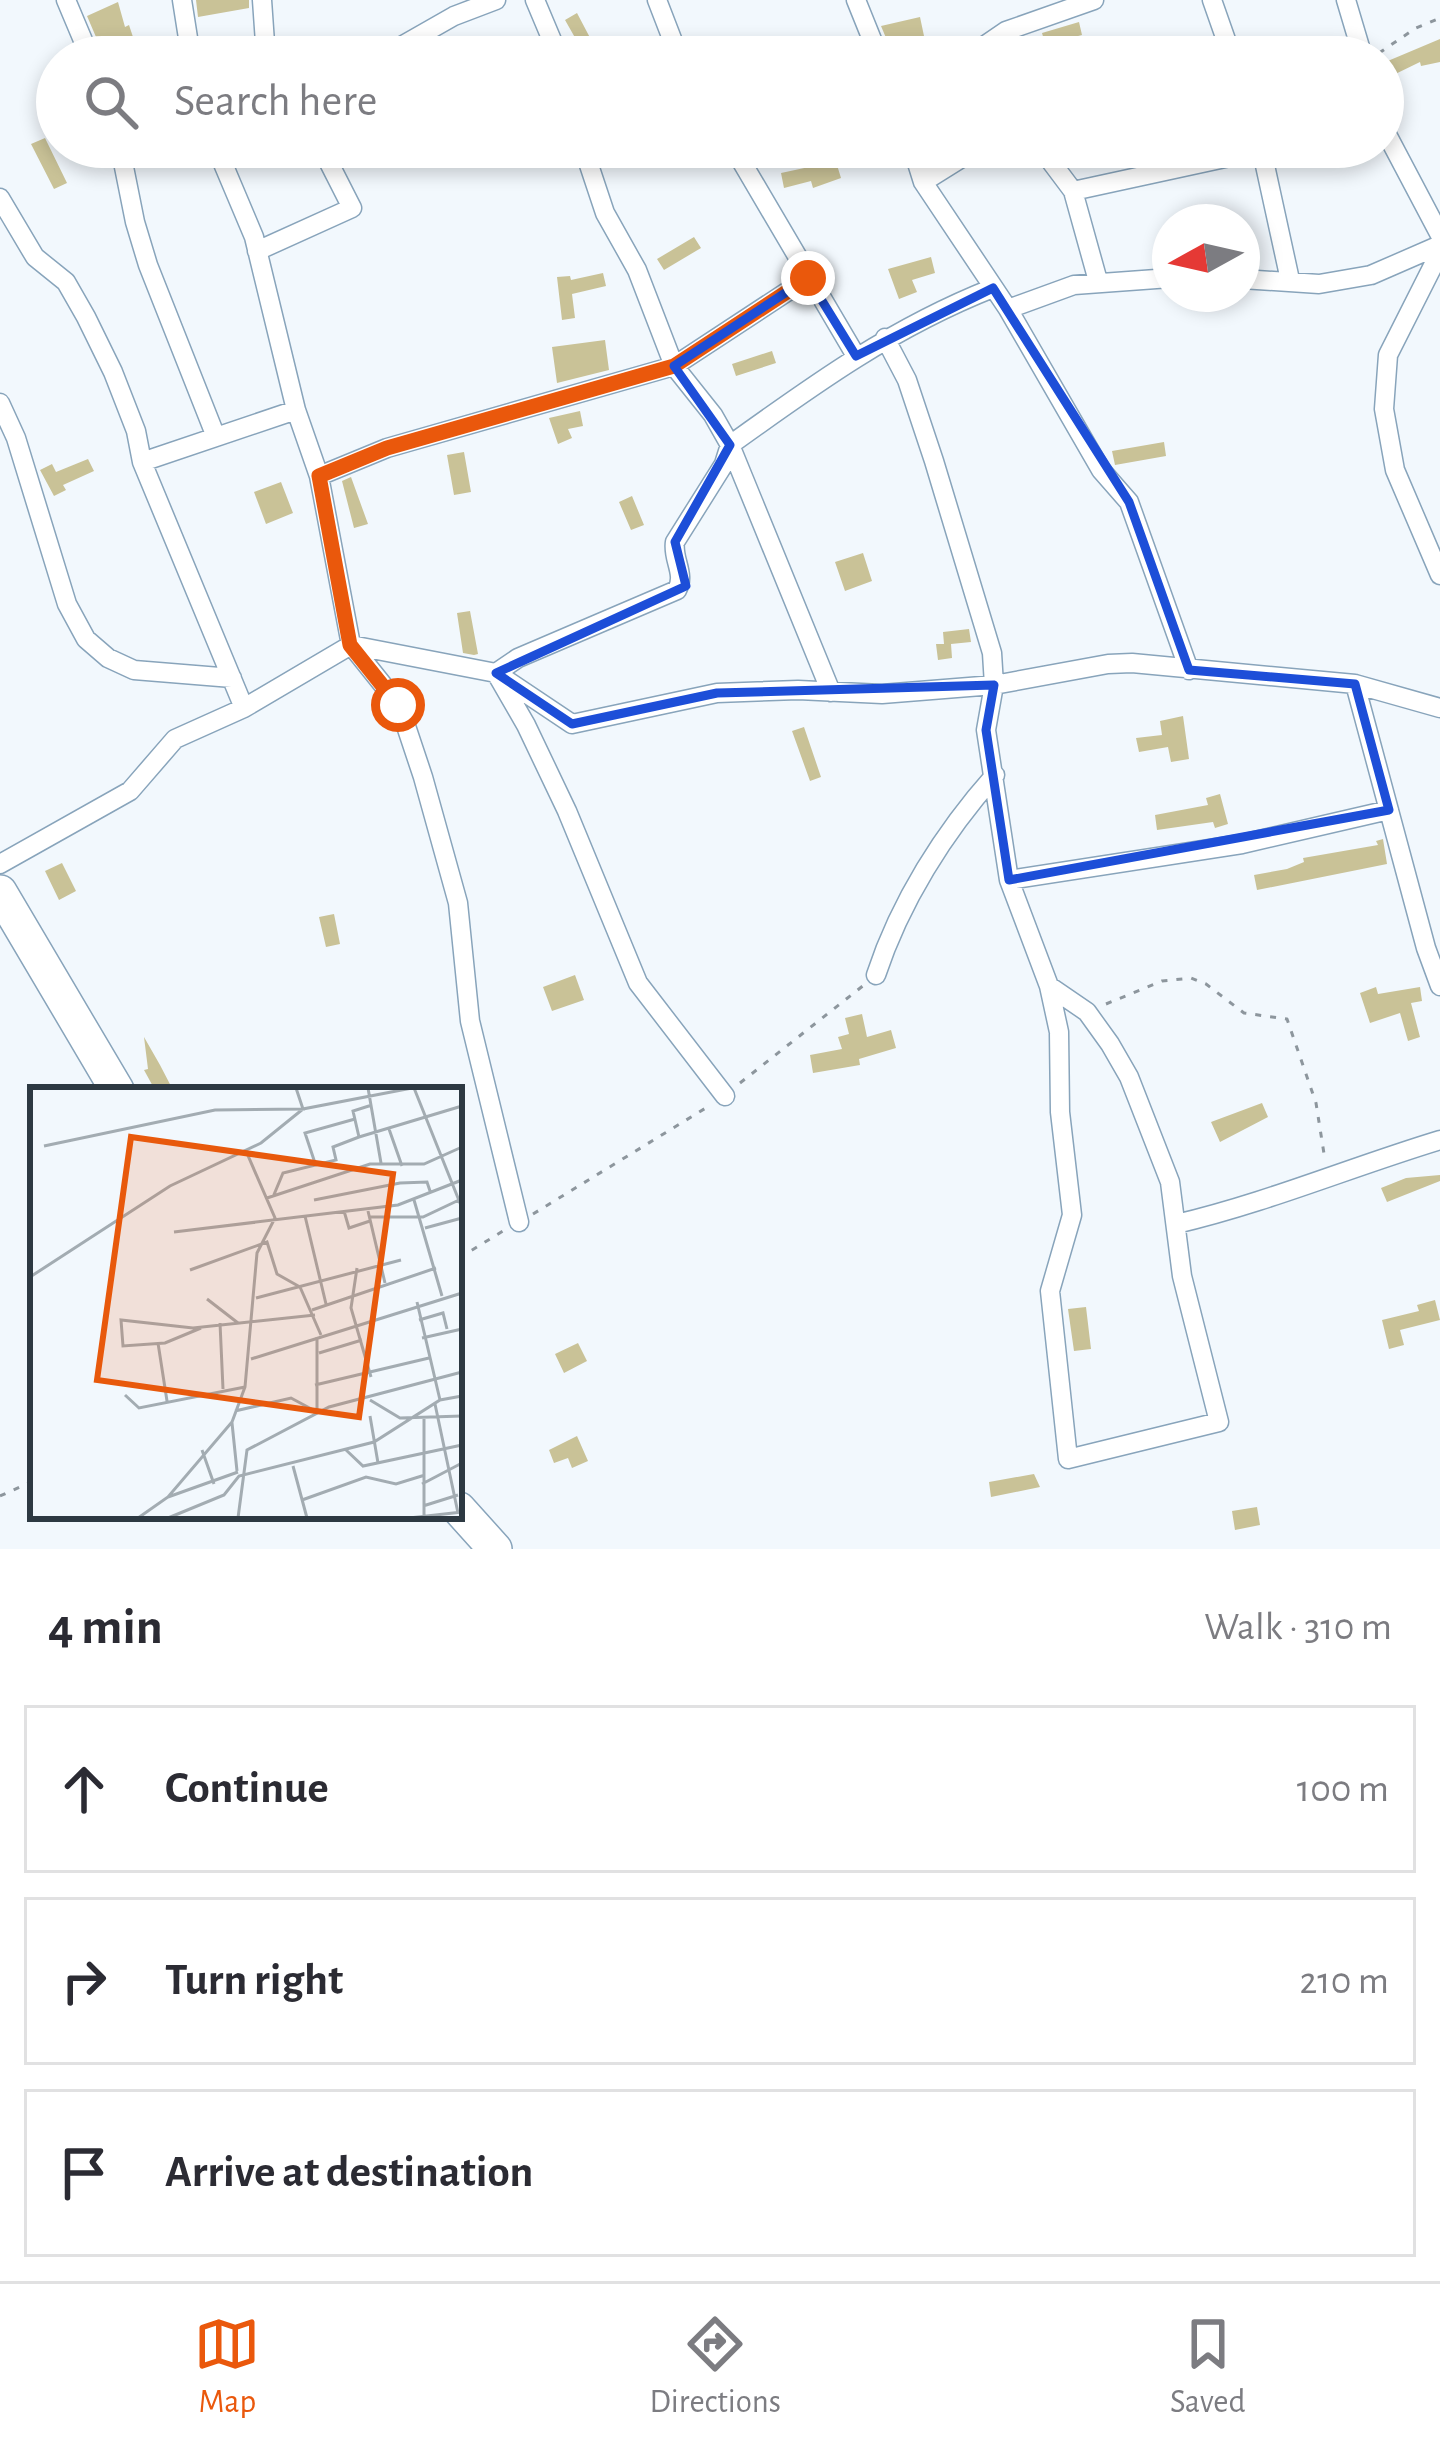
<!DOCTYPE html>
<meta charset="utf-8">
<style>
:root{--surface:#fff;--page:#f7f7f7;--text:#2b2b33;--muted:#7c7c81;--line:#e1e1e2;--accent:#ea580c}
body{margin:0;font-family:"Alegreya Sans",sans-serif;background:var(--page);color:var(--text)}
.compass{position:absolute;left:1152px;top:204px;width:108px;height:108px;border-radius:50%;background:var(--surface);box-shadow:0 6px 18px #0003;rotate:262deg}
.stop{position:absolute;width:36px;height:36px;margin:-27px;border:9px solid #ea580c;border-radius:50%;background:#fff}
.stop.end{background:#ea580c;border-color:#fff;box-shadow:0 3px 12px #0008}
.list{margin:0;padding:0;list-style:none}
h2{display:flex;justify-content:space-between;align-items:center;height:156px;margin:0;padding:0 48px;font-size:51px}
h2 small{font-size:39px;font-weight:400;color:var(--muted)}
.list li{display:grid;grid-template-columns:78px 1fr auto;gap:36px;align-items:center;box-sizing:border-box;height:168px;margin:0 24px 24px;padding:0 24px;border:3px solid var(--line);border-radius:0px}
.list b{display:block;font-size:45px;white-space:nowrap}
.list em{font-size:39px;font-style:normal;color:var(--muted)}
.icon{flex:none;width:66px;height:66px;fill:none;stroke:currentColor;stroke-width:2;stroke-linecap:round;stroke-linejoin:round}
.map{position:relative;flex:none;width:1440px;height:1549px;overflow:hidden}
.search{position:absolute;background:var(--surface);box-shadow:0 6px 18px #0003;left:36px;right:36px;top:36px;height:132px;display:flex;align-items:center;gap:30px;box-sizing:border-box;padding:0 42px;border-radius:66px;color:var(--muted);font-size:45px}
.sheet{height:732px;background:var(--surface)}
nav{display:flex;justify-content:space-around;align-items:center;box-sizing:border-box;height:168px;border-top:3px solid var(--line);background:var(--surface);font-size:33px;color:var(--muted)}
nav a{display:grid;justify-items:center;gap:6px}
nav .on{color:var(--accent)}
.map>svg:first-child{display:block}
.building{fill:#c9c297}
.lines{fill:none;stroke-linecap:round;stroke-linejoin:round}
.minor-casing{stroke:#88a4bb;stroke-width:21}
.trunk-casing{stroke:#88a4bb;stroke-width:36}
.path{stroke:#8d969d;stroke-width:3;stroke-dasharray:6 9;stroke-linecap:butt}
.minor{stroke:#fff;stroke-width:18}
.trunk{stroke:#fff;stroke-width:33}
.route{stroke:#ea580c;stroke-width:15}
.marked{fill:none;stroke:#1d4ed8;stroke-width:9;stroke-linejoin:round}
.inset-road{fill:none;stroke:#a3acb2;stroke-width:3}
.view{fill:#e8590c;fill-opacity:0.15;stroke:#e8590c;stroke-width:6}
.inset-edge{fill:none;stroke:#2d3942;stroke-width:6}
</style>
<div class="map">
<svg width="1440" height="1549" viewBox="0 0 1440 1549">
<rect width="100%" height="100%" fill="#f2f8fd"/>
<!-- building -->
<path class="building" d="M196,0h53v8l-51,9z
M118,2l7,25 4,-2 5,15 -32,11 -15,-35z
M577,13l20,38 -11,6 -21,-37z
M920,17l4,19 -35,9 -8,-19z
M1079,22l3,13 -23,6 4,16h-14l-7,-24z
M1440,39v23l-19,4 -1,-4 -37,18v-17z
M45,138l22,45 -13,6 -23,-45z
M833,152l8,26 -28,10 -2,-7 -27,7 -3,-15 28,-6 -2,-7z
M694,237l7,11 -37,22 -7,-11z
M931,257l4,16 -23,7 5,12 -18,7 -11,-30z
M603,273l3,13 -34,8 3,24 -13,2 -5,-43 13,-1 1,4z
M605,340l4,30 -52,13 -5,-36z
M772,351l4,12 -40,13 -4,-12z
M580,411l3,15 -15,3 4,9 -14,6 -9,-26z
M1164,442l2,14 -51,9 -3,-14z
M464,452l7,40 -17,3 -7,-40z
M88,459l6,12 -31,14 3,5 -12,6 -14,-26 12,-6 4,8z
M351,477l17,47 -14,4 -12,-47z
M281,482l12,31 -27,11 -12,-32z
M632,496l12,29 -13,5 -12,-28z
M863,553l9,28 -27,10 -10,-29z
M470,611l8,43 -4,1 -11,-2 -6,-40z
M969,629l2,13 -20,2 1,14 -14,2 -2,-16h8l-1,-12z
M1183,716l6,43 -18,3 -3,-15 -29,5 -3,-14 26,-3 -2,-14z
M804,727l17,50 -11,4 -18,-50z
M1220,794l8,30 -13,4 -2,-6 -56,8 -2,-15 53,-10 -2,-7z
M1383,839l4,25 -130,26 -3,-15 33,-6 17,-7 -1,-4 75,-13 -2,-4z
M62,863l14,28 -17,9 -14,-29z
M334,914l6,30 -14,3 -7,-30z
M575,975l9,25 -32,11 -9,-24z
M1376,987l2,7 42,-7 2,14 -11,2 9,34 -12,4 -8,-28 -30,10 -10,-30z
M862,1014l5,23 24,-7 5,18 -37,11 1,6 -47,8 -3,-18 32,-6 -4,-12 11,-3 -4,-16z
M144,1037l16,28 13,25h-18l-11,-20 4,-1z
M1262,1103l6,14 -48,25 -9,-20z
M1440,1175v6l-53,21 -6,-14 25,-10z
M1435,1300l5,20 -40,10 4,15 -15,4 -7,-29 37,-9 -2,-6z
M1086,1307l5,42 -17,2 -6,-42z
M578,1343l9,18 -23,12 -9,-19z
M577,1436l11,25 -16,7 -4,-10 -14,5 -5,-13z
M1034,1474l6,13 -49,10 -2,-15z
M1257,1507l3,18 -25,5 -3,-19z"/>
<g class="lines">
<defs>
<path id="minor" d="M66,0l24,57
M182,0l9,57
M262,0l4,57
M535,0l24,57
M657,0l22,57
M856,0l23,57
M1212,0l20,57
M1346,0l17,57
M382,57l72,-41 42,-16
M968,57l38,-26 88,-31
M1383,127l57,108
M120,147l15,75 13,43 68,172
M216,147l38,90 42,173 23,66 32,169 48,60 24,72 35,126 12,118 49,201
M583,147l22,66 32,57 37,96 39,49 17,30 101,247
M733,147l123,209
M912,147l11,35 85,127 93,161 28,32 60,168
M1040,147l33,44 25,90
M1261,147l29,133
M923,182l56,-35
M1073,191l189,-41
M0,198l35,59 31,25 20,35 27,55 23,59 6,31 102,246
M257,251l95,-43 -31,-61
M1440,252l-52,103 -4,54 11,61 45,105
M1242,279l77,5 52,-9 69,-30
M1008,309l66,-24 96,-7
M885,338l22,42 27,81 58,192 2,32 -8,45 23,150 40,106 10,46 1,80 12,103 -22,76 18,168 151,-37 -37,-146 -12,-94 -41,-105 -19,-33 -23,-32 -38,-26
M0,403l16,35 51,166 19,35 22,19 26,12 98,8
M142,462l154,-52
M319,476l68,-28 287,-82 134,-88
M1355,684l71,264 14,38
M0,864l130,-73 45,-52 69,-31 107,-63 145,28 76,51 145,-31 81,-3 84,4 112,-9 114,-21 24,-1 223,21 85,24
M1009,880l233,-36 147,-34
M876,975c24,-73 68,-143 119,-200
M725,1096l-87,-113 -71,-172 -41,-86 -30,-52 22,-15 159,-68c9,-16 -5,-31 -2,-48l49,-78 6,-19c86,-62 164,-118 263,-157
M1176,1224c90,-21 175,-57 264,-84"/>
<path id="trunk" d="M0,892l117,198
M459,1509l36,40"/>
</defs>
<!-- minor casing -->
<use href="#minor" class="minor-casing"/>
<!-- trunk casing -->
<use href="#trunk" class="trunk-casing"/>
<!-- path -->
<path class="path" d="M1379,53l37,-25 24,-10
M1106,1004l56,-23 29,-3 15,6 38,29 43,6 29,84 9,57
M740,1083l124,-98
M533,1214l176,-108
M459,1258l44,-27
M0,1496l33,-15"/>
<!-- minor -->
<use href="#minor" class="minor"/>
<!-- trunk -->
<use href="#trunk" class="trunk"/>
</g>
<g class="lines">
<!-- route -->
<path class="route" d="M398,705l-48,-60 -31,-169 68,-28 287,-82 134,-88"/>
</g>
<!-- marked area -->
<path class="marked" d="M808,278l48,78 137,-68 136,214 60,168 166,14 34,126 -380,70 -23,-150 8,-45 -277,8 -145,31 -76,-51 190,-87 -11,-44 55,-97 -56,-79z"/>
<!-- overview -->
<g transform="translate(30 1087)">
<rect width="432" height="432" fill="#f2f8fd"/>
<path class="inset-road" d="M338,1l13,75M384,1l48,120M359,42l13,37M329,50l103,-31M14,59l171,-36 88,-1 -7,-21M286,79l-11,-33 50,-14M243,110l10,-24 53,-13 -3,-13 26,-10 -6,-26 19,-6M237,111l103,-34h54l38,-17M284,113l86,-17 27,-1 3,9M384,113l28,96M314,124l5,17 21,-7M338,124l17,72M275,129l21,88M339,130h54l36,-17M395,141l37,-10M144,145l224,-27 64,-25M327,181l-6,40 20,69M160,183l77,-28 10,32 23,13 21,48M0,190l140,-91 91,-43 42,-34 109,-21M226,211l145,-38M177,212l31,24M387,215l23,98M282,223l124,-42M389,233l24,-7 4,16M190,236l3,66M171,241l-36,15 -42,3 -2,-26 72,8 122,-13M287,250v75M392,251l40,-9M128,256l9,58M289,266l43,-13M221,272l211,-66M285,298l114,-27M95,308l14,13 106,-21M340,313l30,18 62,-2M405,317l23,109M205,324l56,-13 26,14M340,329l8,47M394,332v99M202,336l5,48M315,362l18,17 99,-21M172,363l12,34M263,379l14,52M392,397l40,-21M138,410l70,-25M272,413l64,-23 30,7 29,-9M393,419l35,-11M108,431l30,-21 64,-75 13,-35 12,-134 18,-35 -29,-67M138,431l56,-23 15,-19 135,-34 66,-42 22,-4M208,431l9,-68 82,-43 133,-35M379,431l53,-6"/>
<path class="view" d="M101,50l262,37 -34,243 -262,-37z"/>
<rect width="432" height="432" class="inset-edge"/>
</g>
</svg>
<svg class="compass" viewBox="-18 -18 36 36"><path d="M0-13l5 13h-10z" fill="#e53935"/><path d="M0 13l5-13h-10z" fill="#7c7c81"/></svg>
<div class="stop" style="left:398px;top:705px"></div>
<div class="stop end" style="left:808px;top:278px"></div>
<div class="search"><svg class="icon" aria-label="search" viewBox="0 0 24 24"><circle cx="10" cy="10" r="6"/><path d="M15 15l6 6"/></svg>Search here</div>
</div>
<section class="sheet">
<h2>4 min<small>Walk · 310 m</small></h2>
<ul class="list">
<li><svg class="icon" aria-label="ahead" viewBox="0 0 24 24"><path d="M12 20V5M6 11l6-6 6 6"/></svg><div><b>Continue</b></div><em>100 m</em></li>
<li><svg class="icon" aria-label="right" viewBox="0 0 24 24"><path d="M7 20v-9h11M14 6l5 5-5 5"/></svg><div><b>Turn right</b></div><em>210 m</em></li>
<li><svg class="icon" aria-label="arrive" viewBox="0 0 24 24"><path d="M6 21V4h12l-3 4 3 4H6"/></svg><div><b>Arrive at destination</b></div></li>
</ul>
</section>
<nav>
<a class="on"><svg class="icon" aria-label="map" viewBox="0 0 24 24"><path d="M3 6l6-2 6 2 6-2v14l-6 2-6-2-6 2zM9 4v14M15 6v14"/></svg>Map</a>
<a><svg class="icon" aria-label="directions" viewBox="0 0 24 24"><path d="M12 3l9 9-9 9-9-9zM9 14v-3h6M13 9l2 2-2 2"/></svg>Directions</a>
<a><svg class="icon" aria-label="saved" viewBox="0 0 24 24"><path d="M7 4h10v16l-5-4-5 4z"/></svg>Saved</a>
</nav>
